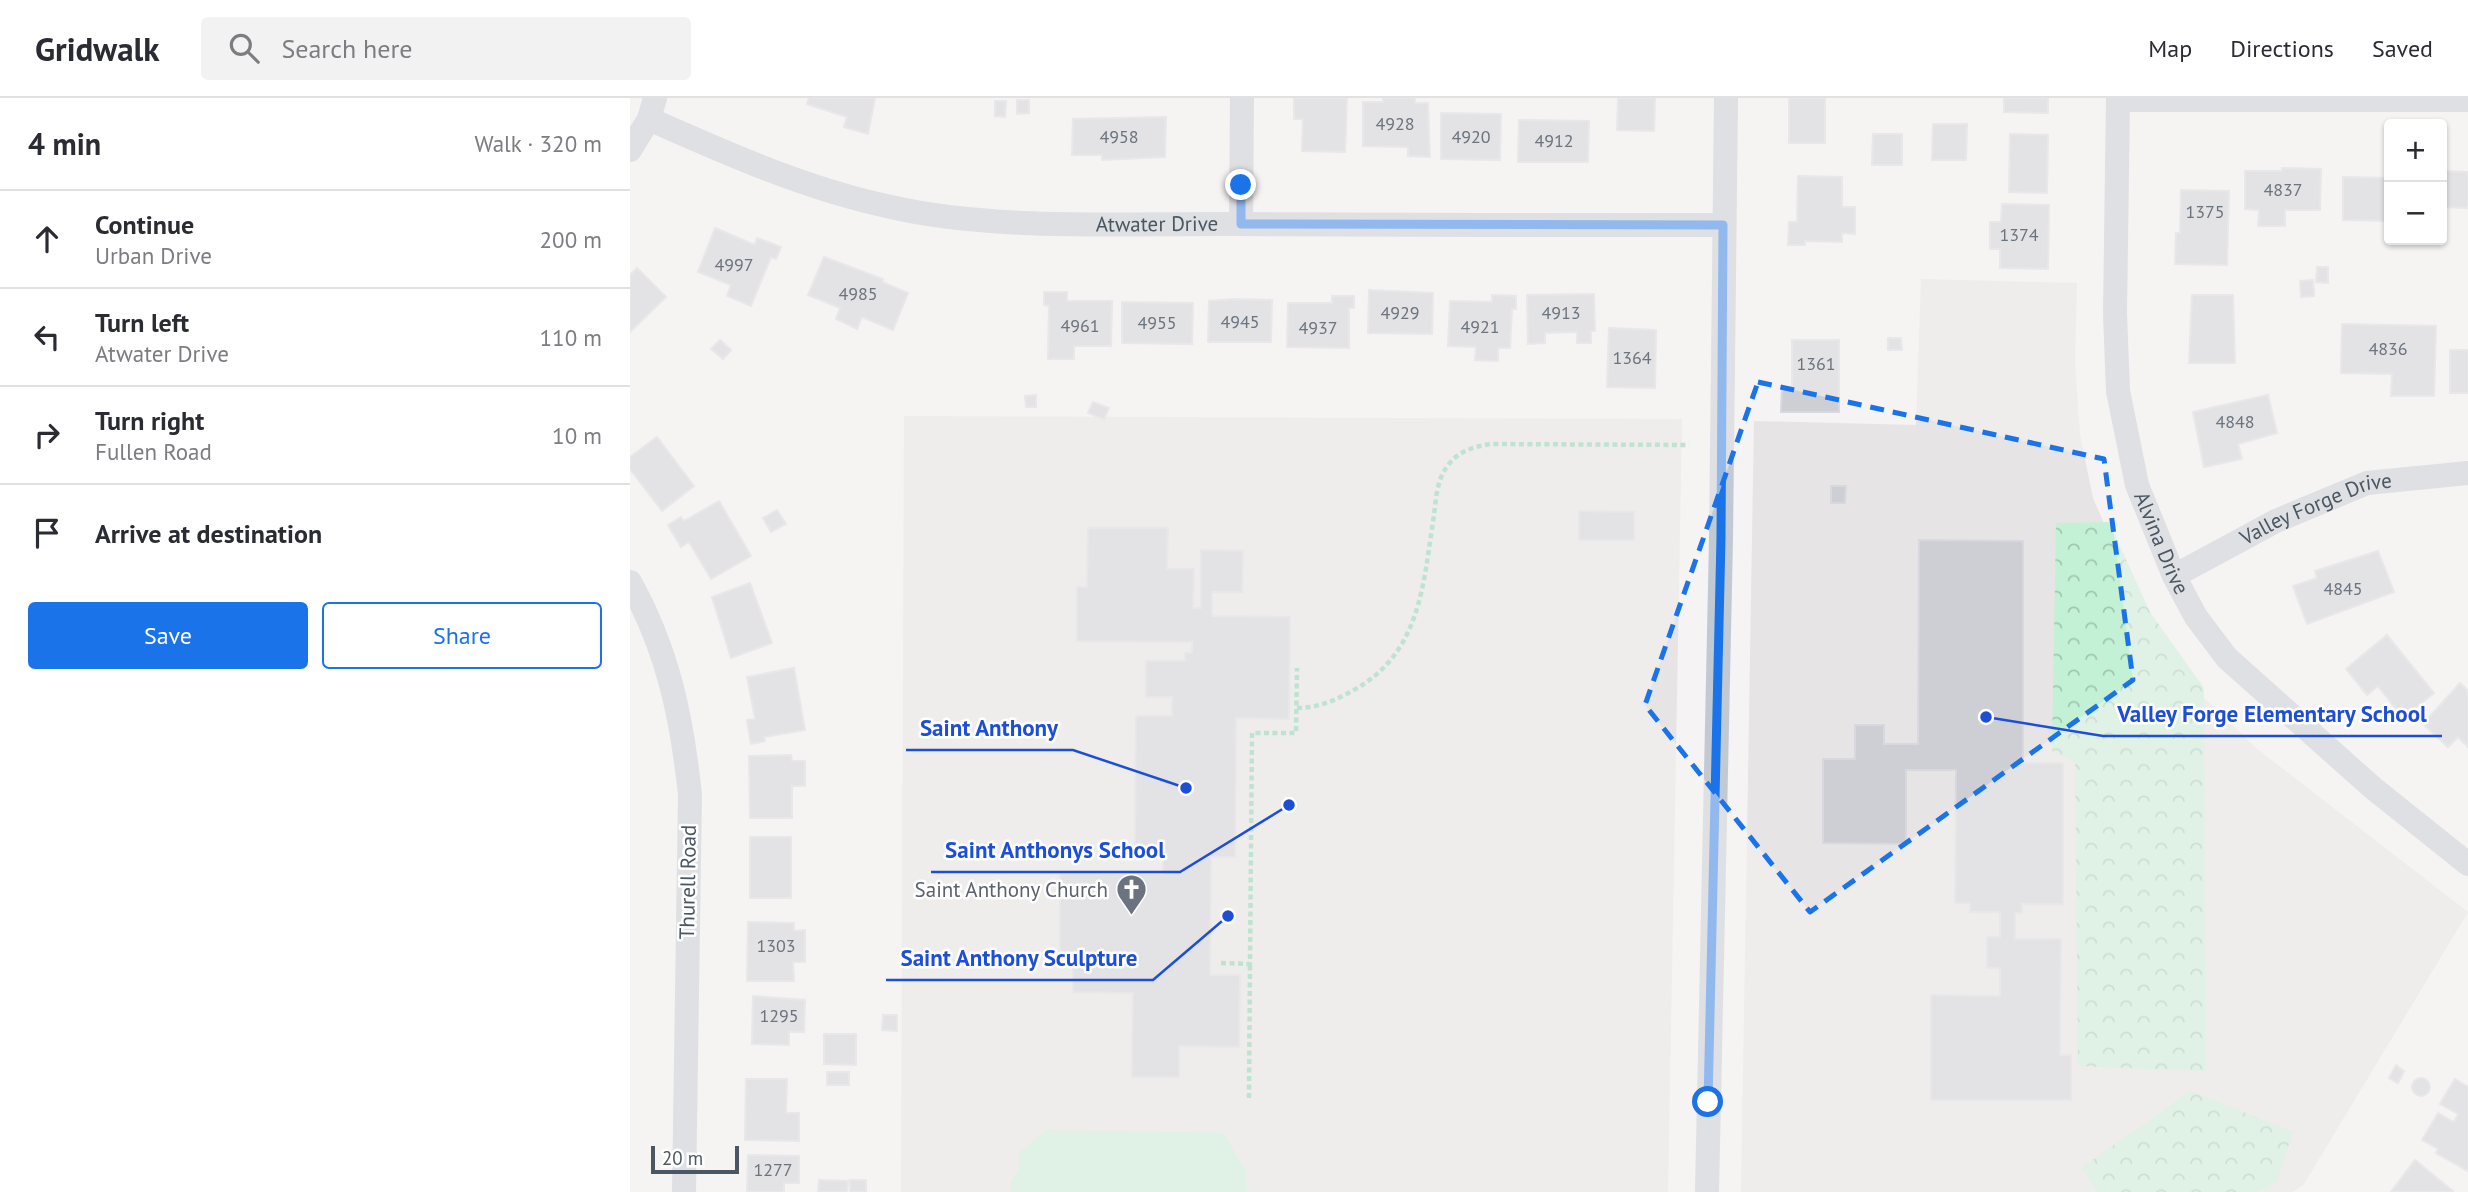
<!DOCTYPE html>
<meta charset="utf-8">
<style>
:root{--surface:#fff;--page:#f2f2f3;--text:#2b2b33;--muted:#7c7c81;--line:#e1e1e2;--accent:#1a73e8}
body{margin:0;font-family:"PT Sans",sans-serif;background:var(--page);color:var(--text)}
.controls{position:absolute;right:21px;top:21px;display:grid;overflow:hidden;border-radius:7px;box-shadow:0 2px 5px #0004}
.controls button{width:63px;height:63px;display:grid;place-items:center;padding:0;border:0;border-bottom:2px solid var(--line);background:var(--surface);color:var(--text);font:35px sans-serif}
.scale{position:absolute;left:21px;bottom:18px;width:88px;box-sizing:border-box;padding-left:7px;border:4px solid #4a5661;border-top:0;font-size:19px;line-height:24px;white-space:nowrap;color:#4a5661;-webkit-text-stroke:5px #fff;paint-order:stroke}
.stop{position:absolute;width:21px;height:21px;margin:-16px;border:5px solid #1a73e8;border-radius:50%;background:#fff}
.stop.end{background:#1a73e8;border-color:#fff;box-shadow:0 2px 7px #0008}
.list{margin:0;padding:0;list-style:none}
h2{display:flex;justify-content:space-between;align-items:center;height:91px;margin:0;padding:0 28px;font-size:30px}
h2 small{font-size:23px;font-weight:400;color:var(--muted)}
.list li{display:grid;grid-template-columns:46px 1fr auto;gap:21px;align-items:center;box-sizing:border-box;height:98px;padding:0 28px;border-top:2px solid var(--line)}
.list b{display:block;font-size:26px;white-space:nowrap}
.list p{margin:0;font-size:23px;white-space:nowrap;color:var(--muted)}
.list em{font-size:23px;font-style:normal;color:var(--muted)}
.actions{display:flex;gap:14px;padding:21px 28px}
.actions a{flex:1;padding:16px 0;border:2px solid var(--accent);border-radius:7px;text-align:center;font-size:24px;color:var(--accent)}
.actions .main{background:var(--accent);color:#fff}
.icon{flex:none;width:38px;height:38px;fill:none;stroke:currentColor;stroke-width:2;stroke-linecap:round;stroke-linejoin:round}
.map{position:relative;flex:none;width:1838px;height:1094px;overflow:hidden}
header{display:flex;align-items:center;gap:42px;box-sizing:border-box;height:98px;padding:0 35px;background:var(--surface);border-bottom:2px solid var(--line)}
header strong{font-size:33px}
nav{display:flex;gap:38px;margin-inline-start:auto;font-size:24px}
.search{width:490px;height:63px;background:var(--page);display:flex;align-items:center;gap:18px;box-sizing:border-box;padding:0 24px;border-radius:7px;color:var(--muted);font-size:26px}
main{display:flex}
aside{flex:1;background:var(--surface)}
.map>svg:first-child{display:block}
.education{fill:#e6e4e5}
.grass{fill:#c3f1d5}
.park{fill:url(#park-crowns)}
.building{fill:#cdcfd5;stroke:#d7d9de;stroke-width:2}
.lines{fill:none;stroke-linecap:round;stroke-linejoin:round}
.path{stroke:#7ad0a6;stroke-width:4.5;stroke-dasharray:5 3.5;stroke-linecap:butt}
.street{stroke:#c1cad2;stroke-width:24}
.route{stroke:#1a73e8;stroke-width:9}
.marked{fill:none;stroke:#1a73e8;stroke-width:5;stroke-dasharray:14 9;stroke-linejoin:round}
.labels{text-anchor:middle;stroke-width:5;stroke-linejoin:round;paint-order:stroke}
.number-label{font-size:18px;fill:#6b747e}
.street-label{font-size:21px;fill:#4a5661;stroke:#fff}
.worship-label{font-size:21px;fill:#5b616d;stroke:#fff;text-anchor:end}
.leader{fill:none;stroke:#1d4ed8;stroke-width:2.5}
.callout-dot{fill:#1d4ed8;stroke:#fff;stroke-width:2.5}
.callout-label{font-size:23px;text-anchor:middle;font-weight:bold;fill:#1d4ed8;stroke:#fff;stroke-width:5;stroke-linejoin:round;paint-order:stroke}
</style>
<header>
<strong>Gridwalk</strong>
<div class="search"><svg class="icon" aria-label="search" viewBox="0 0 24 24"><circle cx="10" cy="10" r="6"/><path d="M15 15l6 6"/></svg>Search here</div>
<nav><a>Map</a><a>Directions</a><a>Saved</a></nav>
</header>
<main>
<aside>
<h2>4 min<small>Walk · 320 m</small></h2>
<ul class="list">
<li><svg class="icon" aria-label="ahead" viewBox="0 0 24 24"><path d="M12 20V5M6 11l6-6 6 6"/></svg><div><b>Continue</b><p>Urban Drive</p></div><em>200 m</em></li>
<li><svg class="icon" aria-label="left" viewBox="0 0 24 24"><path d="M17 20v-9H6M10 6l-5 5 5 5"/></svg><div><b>Turn left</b><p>Atwater Drive</p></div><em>110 m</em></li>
<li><svg class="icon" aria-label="right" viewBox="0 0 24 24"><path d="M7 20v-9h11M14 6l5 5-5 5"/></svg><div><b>Turn right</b><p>Fullen Road</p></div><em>10 m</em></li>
<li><svg class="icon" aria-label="arrive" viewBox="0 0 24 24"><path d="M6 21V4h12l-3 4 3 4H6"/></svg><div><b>Arrive at destination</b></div></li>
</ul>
<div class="actions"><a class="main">Save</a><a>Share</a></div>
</aside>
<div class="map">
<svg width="1838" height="1094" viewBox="0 0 1838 1094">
<defs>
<pattern id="park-crowns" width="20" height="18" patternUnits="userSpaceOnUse" patternTransform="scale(1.75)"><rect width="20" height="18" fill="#c3f1d5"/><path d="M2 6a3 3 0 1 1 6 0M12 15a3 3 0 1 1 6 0" fill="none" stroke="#a0c6b0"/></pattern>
</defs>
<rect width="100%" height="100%" fill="#f5f3f3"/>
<!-- education -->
<path class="education" d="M1291,181l156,4 -2,79 5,73 13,63 50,115 48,72 65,63 212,164 -164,272 -11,8h-552l13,-771 162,4z
M274,318l778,3 -14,773h-767z"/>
<!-- grass -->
<path class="grass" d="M416,1032l178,3 21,38 2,21h-236v-10l8,-11v-19z"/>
<!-- park -->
<path class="park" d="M1479,424l41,90 54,76 1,383 -127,-5 -3,-304 -23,-11 4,-228z
M1561,993l102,41 -17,51 -20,9h-158l-17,-24z"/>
<!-- building -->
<path class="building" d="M179,0h66l-7,36 -24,-7 3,-10 -40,-13z
M664,0h53l-2,54 -43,-1 1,-32h-9z
M753,0h32v5h13l2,54 -22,-1v-9l-45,-1v-44h20z
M988,0h37l-1,33 -37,-1z
M1159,0h36v45h-36z
M1374,0h44v15l-44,-1z
M387,2h12v13l-12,1z
M365,3h11l-1,16 -10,-1z
M811,15l60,1 -1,46 -59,-1z
M536,19l-1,40 -63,3v-5h-30l1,-36z
M889,22l70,1 -1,41h-70z
M1303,26h34l-1,36h-34z
M1243,36h29v31h-30z
M1380,36l38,1 -1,58 -38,-1z
M1652,70l39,1 -1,41h-35v16h-27l1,-16 -14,-1v-38h37z
M1812,73l26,1v36l-26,-1z
M1168,78l44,1v30h13v27l-13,-1v9l-37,-1v4h-17l1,-23h8z
M1713,79l46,1v43l-46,-1z
M1551,92l48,1 -2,74 -52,-1 1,-31h4z
M1372,106l47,1 -1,64 -48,-1v-19h-10v-27h11z
M85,130l40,17 2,-7 24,9 -5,12 -5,-2 -20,49 -24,-10 4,-11 -33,-13z
M194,159l59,22 -1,3 26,11 -15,37 -31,-13 -5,12 -21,-10 4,-11 -32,-13z
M1687,169h11v16l-12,-1z
M7,170l29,29 -36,35v-57z
M1683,182l1,16 -13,1 -1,-16z
M739,192l64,3 -1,41 -64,-1z
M414,194h23v9h45l-1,45h-37v13h-26l1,-53 -5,-1z
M964,196l1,37h-4v12h-14v-11l-32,1v10l-17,1 -1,-49z
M862,197l24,1v13h-4l-2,39h-12v13l-23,-1 1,-13 -28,-1 2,-45 42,1z
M1562,197h41l2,68h-46z
M702,198h22v12h-5v40l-62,-1 1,-44h44z
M604,201l38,1 -1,42h-63l1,-41z
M492,204l71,1 -1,41 -70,-1z
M1712,226l94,2 -2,70h-43l1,-22 -51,-1z
M979,230l47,2 -1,58 -48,-1z
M1258,240h13l1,12h-14z
M90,242l11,10 -8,9 -12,-10z
M1162,242h47v72h-58l1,-25h10z
M1820,252h18v43h-18z
M406,297v12h-10l-1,-11z
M1638,297l9,38 -39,11 4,15 -38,8 -11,-55z
M463,304l16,6 -5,11 -16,-6z
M27,339l37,49 -32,25 -32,-42v-12z
M1201,388h15l-1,17h-14z
M89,403l32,55 -40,23 -22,-37 -8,5 -13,-22 13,-8 3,4z
M147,412l9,14 -15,8 -8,-14z
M949,413l55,1v28h-55z
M458,430h80l-1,41h27l-1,39h8v-58l42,1 -1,41h-30v24l78,1 -1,102 -53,-1 -1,139h-24l-1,118h30l-1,72 -60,-1v31h-47l1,-84 -60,-1v-36h-13v-83l103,1v-17h-28l1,-141h36v-19h-26v-36h39v-8h7v-11l-115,-1v-54h10z
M1289,442l104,1v222h40v141h-41v9h-7v26h46l-1,116h11v45h-140v-105l69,1v-28h-13v-31h13v-25h-30v-9h-15l1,-133h-50v74l-83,-1v-84h32v-34h29v19h34z
M1748,453l16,41 -87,32 -14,-38 24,-8 -2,-7z
M120,485l22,60 -41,15 -19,-61z
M1757,537l47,58 -31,25 -25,-32 -11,9 -21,-26z
M164,570l11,62 -41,7 1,4 -14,3 -4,-24 8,-1 -8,-42z
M1830,585l8,8v56l-10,-10 -10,10 -25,-23z
M161,657l1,6h13v25h-13v32h-42l-1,-62z
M120,739h41v61h-41z
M118,824l46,1v8l11,-1v32h-12l1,19h-47z
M123,898l52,4 -1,32h-15v13l-37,-1z
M253,917h14v16l-15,-1z
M194,936h32v31l-32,-1z
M1766,967l8,6 -6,12 -9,-5z
M197,974h22v13h-22z
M1782 989a9 9 0 1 1 18 0a9 9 0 1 1-18 0Z
M116,981h41l-1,34h13v28l-54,-1z
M1825,981l13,8v84l-32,-18 2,-4 -16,-9 16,-27 16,9 4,-8 -18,-10z
M118,1057l51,1v27h-15v9h-37z
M1785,1062l38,31v1h-62z
M189,1082l29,1 -1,11h-29z
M220,1082h16v12h-16z"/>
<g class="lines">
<!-- path -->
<path class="path" d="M667,610c20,0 37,-7 55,-17 69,-37 71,-106 82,-176 2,-17 3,-37 15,-51 11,-14 25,-17 41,-20l199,1
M591,865l29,1 2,-231h44l1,-65
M619,1000l1,-134"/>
<!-- street -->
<g class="street">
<path id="s1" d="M1488,0l-3,216 3,77 19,94 37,91 22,41 31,41 146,130 95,76"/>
<path d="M1488,2h350"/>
<path id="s2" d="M19,21c79,35 157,70 242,88 104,24 236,16 344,17 163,0 325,2 488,1"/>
<path d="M0,52l19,-31 6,-21"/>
<path d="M611,126l1,-126"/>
<path id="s3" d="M1544,478l102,-55 91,-38 101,-10"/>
<path d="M0,484c38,68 52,136 60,213l-6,397"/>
<path d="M1077,1094l14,-653 5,-441"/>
</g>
</g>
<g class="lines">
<!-- route -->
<path class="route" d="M611,87v39l482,1 -2,313 -13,564"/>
</g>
<!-- marked area -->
<path d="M0 0H1838V1094H0ZM1128,284l346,77 29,221 -323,232 -165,-207z" fill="#f5f3f3" fill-opacity=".55" fill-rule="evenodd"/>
<path class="marked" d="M1128,284l346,77 29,221 -323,232 -165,-207z"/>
<!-- icons -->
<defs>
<symbol id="church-pin" viewBox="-11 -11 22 30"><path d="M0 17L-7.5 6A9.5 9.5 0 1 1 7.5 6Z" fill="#6b7280" stroke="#fff"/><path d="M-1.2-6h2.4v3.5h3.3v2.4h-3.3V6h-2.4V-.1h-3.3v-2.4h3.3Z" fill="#fff"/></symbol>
</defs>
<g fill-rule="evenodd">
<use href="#church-pin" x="484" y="774" width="35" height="47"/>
</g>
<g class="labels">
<!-- number labels -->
<g class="number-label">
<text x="765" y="32">4928</text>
<text x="489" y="45">4958</text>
<text x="841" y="45">4920</text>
<text x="924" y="49">4912</text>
<text x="1653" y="98">4837</text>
<text x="1575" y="120">1375</text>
<text x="1389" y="143">1374</text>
<text x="104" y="173">4997</text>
<text x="228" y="202">4985</text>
<text x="770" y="221">4929</text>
<text x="931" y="221">4913</text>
<text x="610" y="230">4945</text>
<text x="527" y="231">4955</text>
<text x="450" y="234">4961</text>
<text x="850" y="235">4921</text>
<text x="688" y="236">4937</text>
<text x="1758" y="257">4836</text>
<text x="1002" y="266">1364</text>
<text x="1186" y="272">1361</text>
<text x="1605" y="330">4848</text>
<text x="1713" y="497">4845</text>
<text x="146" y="854">1303</text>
<text x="149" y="924">1295</text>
<text x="143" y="1078">1277</text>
</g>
<!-- street labels -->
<g class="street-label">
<text dy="7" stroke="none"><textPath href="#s2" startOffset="525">Atwater Drive</textPath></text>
<text dy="7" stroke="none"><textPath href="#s3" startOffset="158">Valley Forge Drive</textPath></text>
<text dy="7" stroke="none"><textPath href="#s1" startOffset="452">Alvina Drive</textPath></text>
<text transform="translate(58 784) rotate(-89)" y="7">Thurell Road</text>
</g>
<!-- worship labels -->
<g class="worship-label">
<text x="478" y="799">Saint Anthony Church</text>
</g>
</g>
<!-- callouts -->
<path class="leader" d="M1356 619L1473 638H1812M556 690L443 652H276M659 707L550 774H301M598 818L523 882H256"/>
<g class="callout-dot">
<circle cx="1356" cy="619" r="7"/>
<circle cx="556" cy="690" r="7"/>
<circle cx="659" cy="707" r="7"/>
<circle cx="598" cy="818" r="7"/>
</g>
<g class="callout-label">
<text x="1642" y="624">Valley Forge Elementary School</text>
<text x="359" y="638">Saint Anthony</text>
<text x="425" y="760">Saint Anthonys School</text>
<text x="389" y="868">Saint Anthony Sculpture</text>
</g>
</svg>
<div class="controls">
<button>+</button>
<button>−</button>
</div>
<div class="scale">20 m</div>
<div class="stop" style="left:1078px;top:1004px"></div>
<div class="stop end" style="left:611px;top:87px"></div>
</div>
</main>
